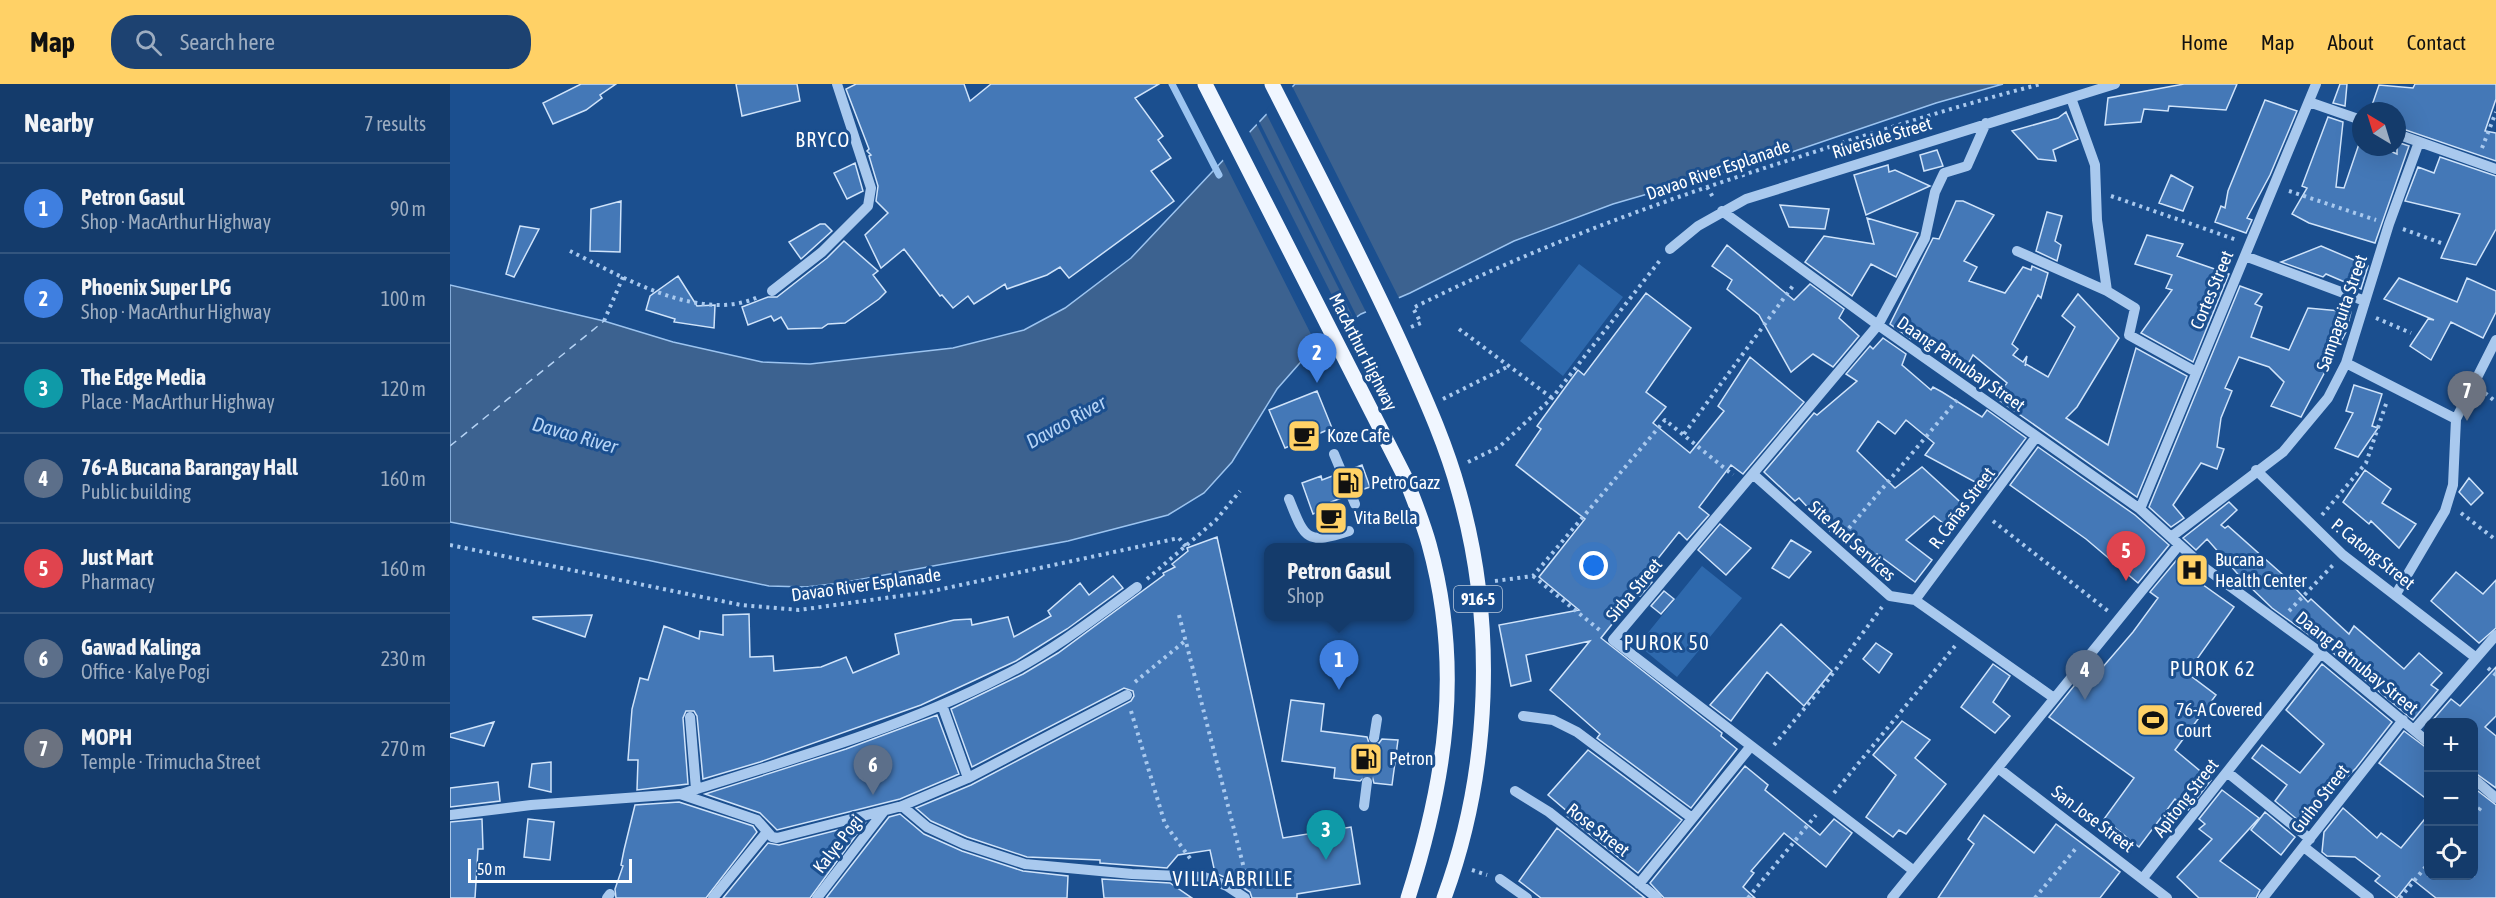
<!DOCTYPE html>
<meta charset="utf-8">
<style>
:root{--surface:#143b6b;--page:#1d4271;--text:#f1f3f6;--muted:#9dadc1;--line:#33557e;--accent:#ffd166}
body{margin:0;font-family:"Asap Condensed",sans-serif;background:var(--page);color:var(--text)}
.controls{position:absolute;right:18px;bottom:18px;display:grid;overflow:hidden;border-radius:12px;box-shadow:0 6px 24px #0002}
.controls button{width:54px;height:54px;display:grid;place-items:center;padding:0;border:0;border-bottom:2px solid var(--line);background:var(--surface);color:var(--text);font:30px sans-serif}
.compass{position:absolute;left:1902px;top:18px;width:54px;height:54px;border-radius:50%;background:var(--surface);box-shadow:0 6px 24px #0002;rotate:322deg}
.scale{position:absolute;left:18px;bottom:15px;width:164px;box-sizing:border-box;padding-left:6px;border:3px solid #fff;border-top:0;font-size:16px;line-height:21px;white-space:nowrap;color:#fff;-webkit-text-stroke:4px #1b4f8f;paint-order:stroke}
.you{position:absolute;left:1144px;top:482px;width:21px;height:21px;margin:-15px;border:4px solid #fff;border-radius:50%;background:#1a73e8;box-shadow:0 0 0 9px #1a73e833}
.badge{display:grid;place-items:center;width:39px;height:39px;border-radius:50%;background:var(--accent);color:#fff;font-size:20px;font-weight:700}
.pin{position:absolute;translate:-50% -50px;filter:drop-shadow(0 2px 3px #0008)}
.pin::after{content:'';position:absolute;top:32px;width:21px;height:18px;background:inherit;clip-path:polygon(0 0,100% 0,50% 100%)}
.popup{position:absolute;left:814px;top:459px;width:150px;height:78px;box-sizing:border-box;display:grid;place-content:center;border-radius:12px;background:var(--surface);filter:drop-shadow(0 2px 4px #0005);font-size:20px;white-space:nowrap;color:var(--muted)}
.popup b{font-size:22px;color:var(--text)}
.popup::after{content:'';position:absolute;left:50%;top:100%;margin-left:-12px;border:12px solid transparent;border-top-color:var(--surface)}
.list{margin:0;padding:0;list-style:none}
h2{display:flex;justify-content:space-between;align-items:center;height:78px;margin:0;padding:0 24px;font-size:26px}
h2 small{font-size:20px;font-weight:400;color:var(--muted)}
.list li{display:grid;grid-template-columns:39px 1fr auto;gap:18px;align-items:center;box-sizing:border-box;height:90px;padding:0 24px;border-top:2px solid var(--line)}
.list b{display:block;font-size:22px;white-space:nowrap}
.list p{margin:0;font-size:20px;white-space:nowrap;color:var(--muted)}
.list em{font-size:20px;font-style:normal;color:var(--muted)}
.icon{flex:none;width:33px;height:33px;fill:none;stroke:currentColor;stroke-width:2;stroke-linecap:round;stroke-linejoin:round}
.map{position:relative;flex:none;width:2046px;height:814px;overflow:hidden}
header{display:flex;align-items:center;gap:36px;box-sizing:border-box;height:84px;padding:0 30px;background:var(--accent);color:#111}
header strong{font-size:28px}
nav{display:flex;gap:33px;margin-inline-start:auto;font-size:21px}
.search{width:420px;height:54px;background:var(--page);display:flex;align-items:center;gap:15px;box-sizing:border-box;padding:0 21px;border-radius:24px;color:var(--muted);font-size:22px}
main{display:flex}
aside{flex:1;background:var(--surface)}
.map>svg:first-child{display:block}
.green{fill:#2e69ad}
.water{fill:#3c6290;stroke:#9cc4f0;stroke-width:1.5}
.pier{fill:#1b4f8f}
.lines{fill:none;stroke-linecap:round;stroke-linejoin:round}
.stream{stroke:#9cc4f0;stroke-width:7}
.ferry{stroke:#b5d3f5;stroke-width:1.5;stroke-dasharray:8 6;stroke-linecap:butt}
.building{fill:#4478b7;stroke:#cfe3fa;stroke-width:1.5}
.minor-tunnel{stroke:#3d69a0;stroke-width:10;stroke-dasharray:10 5;stroke-linecap:butt}
.path{stroke:#a9c9ee;stroke-width:4;stroke-dasharray:3 4.5;stroke-linecap:butt}
.minor{stroke:#a9c9ee;stroke-width:10}
.major{stroke:#f0f6ff;stroke-width:15}
.labels{text-anchor:middle;stroke-width:6;stroke-linejoin:round;paint-order:stroke}
.shield{fill:#1b4f8f;stroke:#bbcadd;stroke-width:1.5}
.shield-label{font-size:16px;font-weight:bold;fill:#fff}
.street-label{font-size:18px;fill:#fff;stroke:#1b4f8f}
.poi-label{font-size:18px;fill:#fff;stroke:#1b4f8f;text-anchor:start}
.neighbourhood-label{font-size:20px;letter-spacing:1.5px;fill:#fff;stroke:#1b4f8f}
.water-label{font-size:20px;font-style:italic;fill:#b5d3f5;stroke:#1b4f8f}
</style>
<header>
<strong>Map</strong>
<div class="search"><svg class="icon" aria-label="search" viewBox="0 0 24 24"><circle cx="10" cy="10" r="6"/><path d="M15 15l6 6"/></svg>Search here</div>
<nav><a>Home</a><a>Map</a><a>About</a><a>Contact</a></nav>
</header>
<main>
<aside>
<h2>Nearby<small>7 results</small></h2>
<ul class="list">
<li><span class="badge" style="background:#3f7fe0">1</span><div><b>Petron Gasul</b><p>Shop · MacArthur Highway</p></div><em>90 m</em></li>
<li><span class="badge" style="background:#3f7fe0">2</span><div><b>Phoenix Super LPG</b><p>Shop · MacArthur Highway</p></div><em>100 m</em></li>
<li><span class="badge" style="background:#0f9aa8">3</span><div><b>The Edge Media</b><p>Place · MacArthur Highway</p></div><em>120 m</em></li>
<li><span class="badge" style="background:#5c6f8a">4</span><div><b>76-A Bucana Barangay Hall</b><p>Public building</p></div><em>160 m</em></li>
<li><span class="badge" style="background:#e0444e">5</span><div><b>Just Mart</b><p>Pharmacy</p></div><em>160 m</em></li>
<li><span class="badge" style="background:#5c6f8a">6</span><div><b>Gawad Kalinga</b><p>Office · Kalye Pogi</p></div><em>230 m</em></li>
<li><span class="badge" style="background:#6b7280">7</span><div><b>MOPH</b><p>Temple · Trimucha Street</p></div><em>270 m</em></li>
</ul>
</aside>
<div class="map">
<svg width="2046" height="814" viewBox="0 0 2046 814">
<rect width="100%" height="100%" fill="#1b4f8f"/>
<!-- green -->
<path class="green" d="M1129,180l44,33 -60,79 -43,-35z
M1252,482l40,32 -65,79 -39,-32z"/>
<!-- water -->
<path class="water" d="M845,0h708l-67,19 -144,49 -179,52 -99,37 -104,52 -49,21 -48,34 -36,41 -45,73 -28,31 -36,22 -100,26 -227,42 -35,4 -37,-1 -122,-26 -197,-38v-237l154,36 69,21 89,20 48,2 143,-16 71,-18 41,-22 66,-50z"/>
<!-- pier -->
<path class="pier" d="M841,0l109,216 -33,14 -102,-203z
M808,35l100,200 -3,2 -100,-200z
M798,45l100,198 -30,21 -97,-192z"/>
<g class="lines">
<!-- stream -->
<path class="stream" d="M722,0l47,91"/>
<!-- ferry -->
<path class="ferry" d="M0,362l154,-125"/>
</g>
<!-- building -->
<path class="building" d="M131,0h35l-16,11 2,3 -16,12 -33,14 -10,-21z
M286,0h61l3,17 -58,15z
M406,0h108l6,17 21,-17h168l-24,14 28,38 -5,4 13,18 -20,13 23,30 -105,77 -9,-11 -13,8 -40,14 -2,-5 -31,20 -6,-8 -15,12 -11,-13 -2,1 -36,-47 -23,19 -16,-33 23,-22 -12,-12 2,-15 -9,-30 2,-1 -4,-4 2,-2 -23,-60z
M1734,0h53l-11,26 -57,-4 -1,5 -24,-2 -3,13 -36,3 3,-27z
M1890,0h7l-2,22 -12,-3z
M1965,0h81v15l-11,32 11,2v28l-99,-34v-16h-27l9,-26 34,3z
M1815,16l32,11 -27,64 -23,43 5,2 -6,13 -31,-11 6,-16 4,2 3,-17z
M1616,28l12,27 -25,11 3,11 -18,-2 -26,-28 46,-13z
M1878,33l15,5 -7,65 8,1 17,-50v9h20l16,7v-12l12,4 -34,97 -66,-20 -17,-9 15,-26 -5,-2z
M1487,66l6,16 -19,5 -4,-16z
M1990,73l56,19v53l-20,36 -35,-7 19,-44 -55,-13 13,-34 16,6z
M405,79l8,28 -16,8 -13,-26z
M1438,81l1,7 6,-2 35,16 -64,29 -12,-40z
M1721,91l22,12 -10,24 -24,-8z
M171,117l-1,51 -30,-1 1,-42z
M1506,117h7l31,14 -30,46 13,6 -8,14 36,12 18,-26 8,3 1,-4 16,7 -7,25 -3,-3 -26,49 6,5 -5,6 10,7 4,-6 -2,10 1,-2 22,13 27,-50 -13,-11 16,-22 41,44 -42,69 -11,11 42,27 28,-97 51,28 -50,121 -141,-99 11,-15 -34,-28 -5,9 -55,-28 -2,3 -21,-15 43,-86 6,1z
M1330,121l49,4 -4,20 -36,-2z
M1597,128l15,4 -7,25 6,4 -4,16 -21,-10z
M1417,134l51,15 -22,44 -25,-13 -19,32 -47,-34 19,-26 50,8z
M370,140h5l7,7 -31,28 -12,-17z
M70,142l19,3 -25,48 -8,-3z
M1697,151l36,9 -6,12 52,18 -36,88 -52,-29 31,-43 -6,-2 6,-13 -37,-11z
M394,157l34,30 -5,4 13,17 -7,7 -34,24 -17,1 -6,4 -34,1 -7,-12 -7,4 -3,-5 -23,9 -6,-18 26,-10h9l50,-39z
M1277,161l67,55 16,-16 34,25 -5,9 20,18 -26,31 -20,-13 -22,18 -32,-57 -32,-26 5,-9 -20,-14z
M1871,162l47,20 -7,23 -35,-15 -3,3 -42,-15z
M228,192l19,30 18,-1 -1,23 -40,-6 1,-3 -29,-9 4,-14z
M1949,194l58,24 10,-24 29,13v21l-13,26 -32,-16 -20,38 -21,-14 18,-27 6,1 -50,-21z
M1790,202l22,8 -7,10 7,3 -11,30 38,13 19,-42 43,4 -5,20 -45,85 -30,-11 13,-24 -15,-15 -30,-10 -14,31 7,3 -11,27 -4,29 7,2 -7,20 -16,-6 -28,42 11,13 -13,9 -22,-20z
M1196,209l45,35 -45,64 20,15 -13,16 37,30 34,-42 -6,-5 32,-49 54,45 -61,72 -12,-9 -32,42 10,8 -22,25 -8,-8 -35,44 8,6 -12,14 -4,-2 -35,44 121,95 -1,3 16,13 -46,59 -94,-70 3,-4 -50,-44 40,-49 -64,14 5,26 -20,5 -12,-61 80,-15 -40,-33 46,-58 -69,-54 25,-36 -4,-3 27,-37 14,-19 6,5z
M1433,254l23,16 -4,11 29,25 2,-3 9,5 40,25 5,-7 39,28 -38,51 -63,-34 9,-12 -28,-23 -11,14 -17,-13 -21,30 38,37 27,-21 47,43 -21,17 -14,-11 -28,24 26,20 -17,22 -38,-28 -5,5 -37,-31 -4,4 -32,-34 -4,3 -31,-29 50,-59 3,2 40,-34 -11,-7 24,-28 3,3z
M1904,301l28,9 -10,32 6,2 -20,29 -23,-9 18,-35 -7,-2z
M867,307l15,37 -47,20 -16,-38z
M1588,363l97,68 34,30 -31,38 -52,-44 -76,-54z
M912,381l8,22 -12,4 -9,-21z
M1915,386l26,19 -9,14 34,21 -17,24 -28,-27 -2,3 -26,-22z
M885,391l9,22 -13,5 1,4 -19,8 -11,-31 19,-7 1,4z
M2019,394l14,15 -12,12 -12,-13z
M1779,418l8,8 -16,15 4,3 3,-2 54,48 26,28 3,-3 38,35 5,-8 50,43 15,-16 23,20 -11,12 7,5 -25,30 -87,-73 -54,-39 -29,-28 -36,-41 -11,11 -13,-12z
M1270,440l31,24 -25,27 -28,-25z
M767,453l66,301 68,-11 9,57 -63,10v4h-45l-2,-6 -19,-12 -16,-7 -5,-23 -32,5 -11,13 -67,-5v-3l-73,-3 -60,-20 -36,-16 -15,-13 55,-23 160,-84 3,-5 -1,-5 -9,-3 -152,79 -21,-58 72,-35 35,-21 106,-78 -1,-2 12,-6 -3,-3 16,-13 -1,-3z
M1341,456l20,12 -22,26 -17,-10z
M1730,472l5,4 -7,7 56,40 -47,66 29,22 -41,55 36,30 -23,30 -13,-11 -36,48 -35,-28 30,-41 -85,-61 45,-56 8,7 31,-36 25,-34 -8,-6z
M2006,488l27,22 13,-14v48l-17,15 -48,-42z
M663,492l10,12 -56,41 -51,32 -95,44 -161,57 -57,17 -6,-63 -3,-5h-8l-3,7 5,66 -51,6 1,-30h-10l4,-51 8,-31 8,2 16,-54 35,13 1,-8 23,4v-20l26,-1 1,43 23,-1 1,15 47,-4 25,-10 7,16 46,-19 -4,-20 59,-14 17,-1 1,6 36,-8 6,20 37,-21 -3,-5 32,-28 9,12z
M1214,507l10,8 -13,15 -10,-8z
M142,531l-7,22 -52,-18v-2z
M1331,540l51,47 -28,35 -37,-34 -36,49 -21,-16z
M1426,559l16,11 -13,19 -16,-14z
M1543,580l17,12 -17,26 17,14 -15,17 -34,-26z
M1872,580l70,58 -36,46 -27,27v-2l-25,32 -29,-24 12,-16 -35,-27 10,-13 38,28 24,-29 -38,-34z
M2046,583v49l-11,11 11,9v52l-22,-16v-49h-44l21,-24 9,7z
M841,616l33,4 -3,27 46,6 2,6 4,2 6,-2 3,-4 16,1 -6,45 -18,-2 -2,-7 -5,-1 -7,6 -26,-3 1,-10 -53,-7z
M487,631l22,59 -59,25 -123,31 -17,-17 -55,-19 141,-45z
M1452,637l28,19 -15,18 31,26 -40,50 -7,-4 -6,7 -27,-20 30,-42 -23,-20z
M44,638l-10,24 -34,-9v-3z
M1954,647l24,18v51l-49,-37z
M1138,666l94,70 -44,53 -71,-57 2,-3 -21,-18z
M101,678v30l-22,-5 3,-23z
M1295,682l23,19 -3,5 55,45 14,-16 18,14 -26,34 -42,-34 -33,38 3,2 -11,14 12,11h-91l-14,-15z
M48,698l2,19 -50,6v-19z
M2024,704l22,17v93h-60l-24,-19 -15,19 -22,-17 5,-5 -25,-19 -28,-1 -5,-4 2,-20 19,-24 34,30 4,-5 20,15 27,-33v61h46z
M1772,706l37,28 -39,43 40,29 -4,8h-57l-22,-21 35,-38 -13,-10 6,-5 -6,-5z
M229,718l74,24 4,6 -51,66h-90l-1,-9 8,-23 -2,-1 3,-15 11,-45z
M1815,728l30,25 -14,18 -30,-25z
M450,730l24,20 38,17 61,20 45,5 -1,22h-241l63,-81z
M1534,731l50,38 22,-29 64,48 -20,26h-162l36,-54 -6,-5z
M32,735l1,30h-5l-3,49h-25v-76z
M78,735l26,3 -4,38 -26,-3z
M415,739l-55,75h-87l45,-55 11,2z
M1107,744l78,62 10,8h-104l-22,-17z
M652,795l68,4 22,15h-88z"/>
<g class="lines">
<!-- minor-tunnel -->
<path class="minor-tunnel" d="M917,698l7,-44"/>
<!-- path -->
<path class="path" d="M2032,64l14,-36
M1257,103l7,12
M1839,107l87,29
M1661,112l126,44
M1953,145l38,14
M120,167c51,25 130,73 188,46
M1926,234l35,15
M154,237l19,-44
M961,243l10,-4 -8,-15c125,-63 256,-110 389,-152 79,-26 158,-51 239,-72
M1009,245l93,69
M2035,309l11,9
M993,315l66,-33
M1234,350l111,-151
M1018,378l31,-15 53,-49 109,-139
M2011,429l35,27
M1872,431l44,-52 21,-62
M1543,437l115,90
M1394,450l113,-134
M0,461l291,60 58,5 129,-18 251,-54 7,9
M1083,492l69,56
M697,495l69,-59 24,-29
M1045,497l38,-5 132,-156 68,55
M1839,527l45,-47
M729,531l68,265
M2038,584l8,7
M685,598l50,-41
M681,627l34,113 27,37
M1324,661l54,-65 54,-73
M1384,709l121,-147
M2024,732l8,-10
M1022,786l15,5
M1298,814l68,-83
M1585,814l42,-51
M1950,814l28,-34"/>
<!-- minor -->
<path class="minor" d="M1621,14l24,67 2,55 10,71 28,17 -6,27 67,37
M1859,18l52,18
M1947,50l99,35
M1272,127l156,114 262,184 65,59 116,85 107,89
M1220,165l28,-23 48,-27 369,-115
M1567,167l90,40
M1795,172l120,45
M322,207l50,-39 46,-46 3,-18 -34,-104
M1896,279l110,56
M884,370l21,50
M1806,386l87,85 132,102
M1304,391l136,121 25,4 139,98
M839,415c16,40 17,46 60,32
M1690,425l176,-425
M1721,453l112,-85 45,-54 18,-35 43,-139 30,-82
M1946,510l49,-83 8,-26 3,-66 40,-79
M1465,516l121,-163
M492,621l26,73
M1073,632l30,4 24,12 115,86
M240,633l6,72
M1964,646l82,-95
M924,654l3,-19
M1548,684l169,130
M1777,688l83,67
M2024,695l22,19
M1065,707l34,21 108,86
M231,710c108,-34 219,-65 320,-117 49,-24 93,-58 136,-90
M452,722l25,21 37,17 61,20 107,10 72,3 23,9 18,12
M914,722l3,-24
M0,731l81,-10 149,-11 77,26 15,17 5,1 125,-32 66,-28 159,-83
M1854,763l65,51
M1464,787l-301,-231 265,-315 47,-87 10,-46 9,-19 23,-7 19,-43
M1693,794l178,-225
M1050,795l27,19
M1189,800l112,-138
M157,814l3,-4
M263,814l54,-66
M367,814l67,-87
M1442,814l287,-353
M1813,814l140,-178"/>
<!-- major -->
<path class="major" d="M755,0l201,395c8,22 17,43 23,65 34,123 17,235 -21,354
M822,0c45,89 92,178 133,269 20,45 41,91 54,139 37,130 32,279 -15,406"/>
</g>
<!-- icons -->
<defs>
<symbol id="cafe-square" viewBox="-11 -11 22 22"><rect x="-9" y="-9" width="18" height="18" rx="4" fill="#ffd166" stroke="#1b4f8f"/><path d="M-5.5-4.5H6V0H3Q3 3.5 0 3.5H-2.5Q-5.5 3.5-5.5 0ZM3-3.2v2h1.7v-2ZM-6 4.5H4V6H-6Z" fill="#111"/></symbol>
<symbol id="fuel-square" viewBox="-11 -11 22 22"><rect x="-9" y="-9" width="18" height="18" rx="4" fill="#ffd166" stroke="#1b4f8f"/><path d="M-5.5-6h7V0h2V4h1.3V-2.5L3-4.5l.8-.8L6-3V5H2.5V1h-1V6h-7ZM-4.2-4.7v3.2H.2V-4.7Z" fill="#111"/></symbol>
<symbol id="hospital-square" viewBox="-11 -11 22 22"><rect x="-9" y="-9" width="18" height="18" rx="4" fill="#ffd166" stroke="#1b4f8f"/><path d="M-5-5h3v3.5h4V-5h3V5h-3V1.5h-4V5h-3Z" fill="#111"/></symbol>
<symbol id="stadium-square" viewBox="-11 -11 22 22"><rect x="-9" y="-9" width="18" height="18" rx="4" fill="#ffd166" stroke="#1b4f8f"/><path d="M0-5a6.5 5 0 1 0 0 10a6.5 5 0 1 0 0-10ZM-3.5-1.8h7v3.6h-7Z" fill="#111"/></symbol>
</defs>
<g fill-rule="evenodd">
<use href="#cafe-square" x="835" y="333" width="38" height="38"/>
<use href="#fuel-square" x="879" y="380" width="38" height="38"/>
<use href="#cafe-square" x="862" y="415" width="38" height="38"/>
<use href="#hospital-square" x="1723" y="467" width="38" height="38"/>
<use href="#stadium-square" x="1684" y="617" width="38" height="38"/>
<use href="#fuel-square" x="897" y="656" width="38" height="38"/>
</g>
<g class="labels">
<!-- shield labels -->
<rect class="shield" x="1004" y="502" width="48" height="26" rx="4.5"/>
<g class="shield-label">
<text x="1028" y="521">916-5</text>
</g>
<!-- street labels -->
<g class="street-label">
<text transform="translate(1432 54) rotate(-17)" y="6">Riverside Street</text>
<text transform="translate(1268 86) rotate(-19)" y="6">Davao River Esplanade</text>
<text transform="translate(1762 206) rotate(-67)" y="6">Cortes Street</text>
<text transform="translate(1892 229) rotate(-71)" y="6">Sampaguita Street</text>
<text transform="translate(913 268) rotate(63)" y="6">MacArthur Highway</text>
<text transform="translate(1511 280) rotate(35)" y="6">Daang Patnubay Street</text>
<text transform="translate(1512 424) rotate(-53)" y="6">R. Cañas Street</text>
<text transform="translate(1402 457) rotate(42)" y="6">Site And Services</text>
<text transform="translate(1923 470) rotate(39)" y="6">P. Catong Street</text>
<text transform="translate(416 501) rotate(-8)" y="6">Davao River Esplanade</text>
<text transform="translate(1184 506) rotate(-50)" y="6">Sirba Street</text>
<text transform="translate(1907 579) rotate(39)" y="6">Daang Patnubay Street</text>
<text transform="translate(1736 714) rotate(-52)" y="6">Apitong Street</text>
<text transform="translate(1870 715) rotate(-52)" y="6">Guiho Street</text>
<text transform="translate(1643 735) rotate(37)" y="6">San Jose Street</text>
<text transform="translate(1148 746) rotate(38)" y="6">Rose Street</text>
<text transform="translate(388 760) rotate(-52)" y="6">Kalye Pogi</text>
</g>
<!-- poi labels -->
<g class="poi-label">
<text x="877" y="358">Koze Cafe</text>
<text x="921" y="405">Petro Gazz</text>
<text x="904" y="440">Vita Bella</text>
<text x="1765" y="482">Bucana<tspan x="1765" dy="21">Health Center</tspan></text>
<text x="1726" y="632">76-A Covered<tspan x="1726" dy="21">Court</tspan></text>
<text x="939" y="681">Petron</text>
</g>
<!-- neighbourhood labels -->
<g class="neighbourhood-label">
<text x="373" y="63">BRYCO</text>
<text x="1217" y="566">PUROK 50</text>
<text x="1763" y="592">PUROK 62</text>
<text x="783" y="802">VILLA ABRILLE</text>
</g>
<!-- water labels -->
<g class="water-label">
<text transform="translate(616 338) rotate(-29)" y="7">Davao River</text>
<text transform="translate(125 351) rotate(16)" y="7">Davao River</text>
</g>
</g>
</svg>
<div class="controls">
<button>+</button>
<button>−</button>
<button><svg class="icon" aria-label="locate" viewBox="0 0 24 24"><circle cx="12" cy="12" r="6"/><path d="M12 2v4M12 18v4M2 12h4M18 12h4"/></svg></button>
</div>
<svg class="compass" viewBox="-18 -18 36 36"><path d="M0-13l5 13h-10z" fill="#e53935"/><path d="M0 13l5-13h-10z" fill="#9dadc1"/></svg>
<div class="scale">50 m</div>
<div class="you"></div>
<div class="pin badge" style="left:889px;top:606px;background:#3f7fe0">1</div>
<div class="popup"><b>Petron Gasul</b>Shop</div>
<div class="pin badge" style="left:867px;top:299px;background:#3f7fe0">2</div>
<div class="pin badge" style="left:876px;top:776px;background:#0f9aa8">3</div>
<div class="pin badge" style="left:1635px;top:616px;background:#5c6f8a">4</div>
<div class="pin badge" style="left:1676px;top:497px;background:#e0444e">5</div>
<div class="pin badge" style="left:423px;top:711px;background:#5c6f8a">6</div>
<div class="pin badge" style="left:2017px;top:337px;background:#6b7280">7</div>
</div>
</main>
